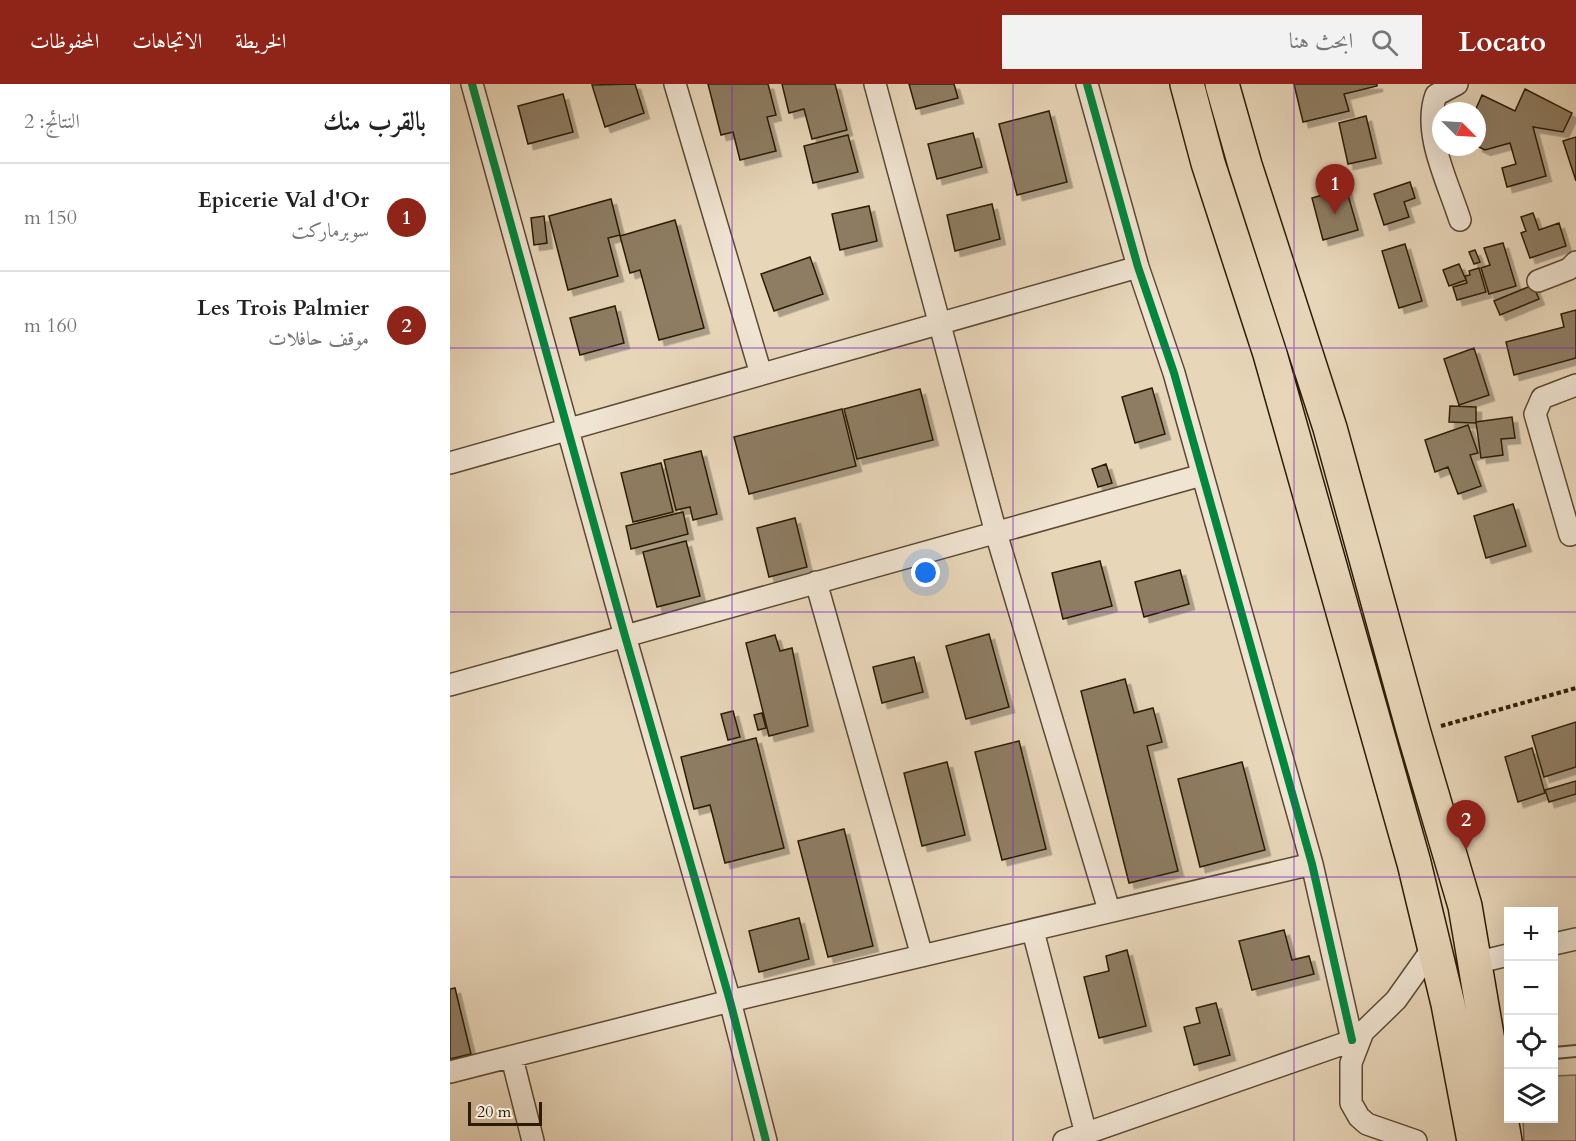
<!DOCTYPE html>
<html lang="ar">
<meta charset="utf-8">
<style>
:root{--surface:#fff;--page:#f2f2f2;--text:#222;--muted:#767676;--line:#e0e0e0;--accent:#8f2418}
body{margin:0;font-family:Cardo,Amiri,serif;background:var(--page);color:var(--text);direction:rtl}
.controls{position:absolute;right:18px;bottom:18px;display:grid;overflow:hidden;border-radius:0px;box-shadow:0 6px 24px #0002}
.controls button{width:54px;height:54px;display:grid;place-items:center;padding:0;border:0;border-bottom:2px solid var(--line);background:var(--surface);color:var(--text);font:30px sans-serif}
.compass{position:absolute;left:982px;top:18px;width:54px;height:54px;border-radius:50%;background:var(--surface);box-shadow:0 6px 24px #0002;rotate:114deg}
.scale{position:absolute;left:18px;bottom:15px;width:74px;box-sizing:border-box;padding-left:6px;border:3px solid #2c1c06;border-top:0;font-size:16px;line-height:21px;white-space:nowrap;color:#2c1c06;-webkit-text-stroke:4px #f0e4d2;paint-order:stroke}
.you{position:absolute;left:476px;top:489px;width:21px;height:21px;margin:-15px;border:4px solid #fff;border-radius:50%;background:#1a73e8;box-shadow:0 0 0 9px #1a73e833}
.badge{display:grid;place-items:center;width:39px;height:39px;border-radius:50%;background:var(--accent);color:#fff;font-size:20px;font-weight:700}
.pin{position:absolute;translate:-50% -50px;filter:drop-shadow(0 2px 3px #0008)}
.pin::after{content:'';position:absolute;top:32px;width:21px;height:18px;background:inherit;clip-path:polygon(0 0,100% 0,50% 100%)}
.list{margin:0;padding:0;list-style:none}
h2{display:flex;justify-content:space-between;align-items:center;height:78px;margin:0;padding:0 24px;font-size:26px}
h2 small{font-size:20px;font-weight:400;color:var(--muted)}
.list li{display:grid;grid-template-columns:39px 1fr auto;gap:18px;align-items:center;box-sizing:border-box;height:108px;padding:0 24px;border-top:2px solid var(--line)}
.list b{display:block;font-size:22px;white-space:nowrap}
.list p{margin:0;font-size:20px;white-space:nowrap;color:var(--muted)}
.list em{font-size:20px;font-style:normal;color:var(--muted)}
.icon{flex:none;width:33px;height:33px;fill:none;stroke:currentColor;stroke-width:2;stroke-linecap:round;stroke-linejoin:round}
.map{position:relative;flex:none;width:1126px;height:1057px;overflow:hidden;direction:ltr}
header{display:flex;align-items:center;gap:36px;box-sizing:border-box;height:84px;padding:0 30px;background:var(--accent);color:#fff}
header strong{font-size:28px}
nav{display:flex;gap:33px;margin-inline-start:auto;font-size:21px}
.search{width:420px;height:54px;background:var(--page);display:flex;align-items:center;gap:15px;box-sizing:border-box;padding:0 21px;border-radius:0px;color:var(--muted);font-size:22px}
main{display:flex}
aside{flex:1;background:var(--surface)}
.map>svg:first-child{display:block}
.green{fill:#c8b69b;stroke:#7a6950;stroke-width:1.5}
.building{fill:#8e7d63;stroke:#2c1c06;stroke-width:1.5;filter:url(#shadow)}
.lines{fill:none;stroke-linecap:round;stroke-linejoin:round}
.lane-casing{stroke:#5b4a33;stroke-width:14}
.street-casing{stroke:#5b4a33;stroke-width:24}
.primary-casing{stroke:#2c1c06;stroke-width:36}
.path{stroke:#2c1c06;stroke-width:4;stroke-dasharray:4.5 3;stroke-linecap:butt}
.lane{stroke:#f0e4d2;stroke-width:10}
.street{stroke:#f0e4d2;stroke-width:21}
.primary{stroke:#e8d6b9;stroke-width:33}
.cycleway-casing{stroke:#f0e4d2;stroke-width:11}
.cycleway{stroke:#00873e;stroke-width:8}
.grid{fill:none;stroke:#7b2cbf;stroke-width:1.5;stroke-opacity:0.55}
</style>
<header>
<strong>Locato</strong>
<div class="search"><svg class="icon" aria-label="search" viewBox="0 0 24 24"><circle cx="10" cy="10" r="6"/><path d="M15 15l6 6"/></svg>ابحث هنا</div>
<nav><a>الخريطة</a><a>الاتجاهات</a><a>المحفوظات</a></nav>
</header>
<main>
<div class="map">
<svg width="1126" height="1057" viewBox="0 0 1126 1057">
<defs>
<filter id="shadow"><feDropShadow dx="5.5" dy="5.5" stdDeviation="0" flood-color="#0004"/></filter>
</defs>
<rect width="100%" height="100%" fill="#e8d6b9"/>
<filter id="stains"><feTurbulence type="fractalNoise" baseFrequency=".00333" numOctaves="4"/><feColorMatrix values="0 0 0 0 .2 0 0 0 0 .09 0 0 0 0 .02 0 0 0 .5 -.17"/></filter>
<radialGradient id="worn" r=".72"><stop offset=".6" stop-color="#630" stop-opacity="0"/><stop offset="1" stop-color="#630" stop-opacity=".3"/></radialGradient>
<!-- green -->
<path class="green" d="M1126,991v66h-52l-1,-22 31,-1v-42z"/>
<!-- building -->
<path class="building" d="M185,0l9,29 -39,14 -13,-42z
M258,0h60l8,31 -9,2 9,34 -36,9 -7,-28 -12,3z
M332,0h53l12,46 -35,9 -8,-30 -15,4z
M459,0h45l4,14 -42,11z
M844,0h83v2l-33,8 5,17 -46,11z
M1075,5l47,24 -9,19 -30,-5 13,49 -39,11 -5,-19 14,-4 -6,-21 -25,7 -8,-4v-35h-2l7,-16 33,16z
M113,10l10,38 -45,12 -10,-38z
M599,27l18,71 -50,13 -18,-71z
M916,32l10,42 -28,6 -9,-41z
M523,49l9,34 -45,12 -9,-35z
M398,51l10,37 -45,11 -9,-37z
M1126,53v44l-13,-40z
M960,98l5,16 -11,4 5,15 -25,8 -10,-31z
M896,104l12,42 -35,10 -11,-42z
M161,115l9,36 -12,3 10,38 -50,14 -19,-74z
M542,120l8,35 -45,12 -8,-36z
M419,122l8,35 -37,9 -8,-36z
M1083,129l6,17 20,-7 7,23 -36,12 -9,-25 5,-2 -5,-14z
M94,132l3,27 -13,2 -3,-27z
M225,136l29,108 -45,12 -19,-70 -10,3 -10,-37z
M1053,159l13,43 -27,8 -8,-26 9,-3 -6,-17z
M955,160l17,57 -23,7 -17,-57z
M1025,166l5,12 -6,2 -5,-12z
M360,173l13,37 -49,17 -13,-37z
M1009,180l7,16 -17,6 -6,-16z
M1029,184l7,24 -29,8 -4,-13 14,-4 -2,-7 5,-1 -1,-4z
M1083,201l6,14 -39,16 -6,-14z
M165,222l9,37 -44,12 -10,-37z
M1126,226v48l-62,17 -8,-33 58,-15 -3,-13z
M1024,264l15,47 -30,10 -15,-46z
M702,304l13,46 -30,9 -13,-46z
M470,305l13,51 -76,19 -13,-50z
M1000,322l26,1v16l-27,-1z
M392,325l14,57 -107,28 -15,-57z
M1062,333l3,21 -14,1 2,16 -22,3 -5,-36z
M1018,341l10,28 -8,2 11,31 -23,8 -10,-27 -13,5 -10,-32z
M251,367l16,63 -24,6 -3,-13 -14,3 -12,-50z
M211,379l12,49 -40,10 -12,-49z
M656,380l6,19 -14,4 -6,-18z
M1063,420l13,42 -40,12 -12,-42z
M233,428l5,22 -57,15 -5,-23z
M345,434l12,49 -38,10 -12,-49z
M236,457l14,55 -43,11 -14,-55z
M650,477l12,45 -49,13 -11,-46z
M730,486l9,34 -45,13 -9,-35z
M539,550l20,73 -43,12 -20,-73z
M325,551l5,16 12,-3 16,78 -39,10 -23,-93z
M464,573l9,35 -41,11 -9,-36z
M675,595l9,34 19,-5 9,34 -15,4 31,125 -49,12 -48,-192z
M283,627l7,26 -12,3 -7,-26z
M312,629l4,15 -8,2 -4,-15z
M1126,638v45l-32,10 -12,-41z
M306,654l28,110 -59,15 -15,-58 -16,4 -13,-52z
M569,657l27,108 -44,11 -27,-108z
M1082,664l13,45 -27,9 -13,-45z
M497,678l18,73 -43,11 -18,-73z
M792,678l23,88 -65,17 -22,-88z
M1126,697v13l-27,8 -4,-12z
M394,745l29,117 -45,11 -30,-116z
M349,834l10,41 -50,13 -10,-41z
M834,846l8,30 17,-4 5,18 -62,16 -13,-49z
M677,866l19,76 -47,12 -15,-61 25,-6 -3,-15z
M5,904l16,66 -21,5v-70z
M766,919l14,52 -36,10 -10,-38 16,-4 -4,-15z"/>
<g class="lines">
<defs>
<path id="lane" d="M1104,969l22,-2"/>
<path id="street" d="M22,0l153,552 105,365 36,140
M225,0l86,290
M425,0l121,449 113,377
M637,0l51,183 36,106 138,491 40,176
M1007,0l-21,11c-14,38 12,87 24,125
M1088,197l31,-12 7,-7
M0,379l688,-196
M1120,451l-35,-121 7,-16 34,-13
M366,498l106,374
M0,601l752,-210
M583,847l53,203
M1104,860l22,-5
M1025,879l33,-8
M62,974l21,83
M0,988l280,-71 582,-137
M614,1057l296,-103
M966,1057l-49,-17 -8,-7 -8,-14v-40l12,-31 33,-32 39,-55"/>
<path id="primary" d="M737,0l21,79 62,191 144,509 34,141 26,137
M772,0l23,81 85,263 84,305 51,173 40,235"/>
</defs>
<!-- lane casing -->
<use href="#lane" class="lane-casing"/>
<!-- street casing -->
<use href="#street" class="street-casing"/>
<!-- primary casing -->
<use href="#primary" class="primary-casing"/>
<!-- path -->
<path class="path" d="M991,642l135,-38"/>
<!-- lane -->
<use href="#lane" class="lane"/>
<!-- street -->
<use href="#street" class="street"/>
<!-- primary -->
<use href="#primary" class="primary"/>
<defs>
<path id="cycleway" d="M22,0l153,552 105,365 36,140
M637,0l51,183 36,106 138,491 40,176"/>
</defs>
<!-- cycleway casing -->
<use href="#cycleway" class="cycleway-casing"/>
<!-- cycleway -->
<use href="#cycleway" class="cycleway"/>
</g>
<!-- grid -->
<path class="grid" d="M282,0v1057M563,0v1057M844,0v1057M0,264h1126M0,528h1126M0,793h1126"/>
<rect width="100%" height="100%" filter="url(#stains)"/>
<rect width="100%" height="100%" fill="url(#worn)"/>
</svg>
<div class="controls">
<button>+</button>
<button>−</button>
<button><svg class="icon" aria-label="locate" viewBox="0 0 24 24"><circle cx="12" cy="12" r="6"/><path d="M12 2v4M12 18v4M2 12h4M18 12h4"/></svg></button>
<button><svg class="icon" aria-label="layers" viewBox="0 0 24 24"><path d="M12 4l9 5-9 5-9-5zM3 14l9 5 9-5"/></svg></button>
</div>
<svg class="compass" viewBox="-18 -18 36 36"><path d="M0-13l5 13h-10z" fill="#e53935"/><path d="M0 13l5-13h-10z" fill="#767676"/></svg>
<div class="scale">20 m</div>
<div class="you"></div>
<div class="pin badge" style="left:885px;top:130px">1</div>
<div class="pin badge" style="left:1016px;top:766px">2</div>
</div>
<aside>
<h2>بالقرب منك<small>النتائج: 2</small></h2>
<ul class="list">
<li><span class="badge">1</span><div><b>Epicerie Val d'Or</b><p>سوبرماركت</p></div><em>150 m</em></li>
<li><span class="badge">2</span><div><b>Les Trois Palmier</b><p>موقف حافلات</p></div><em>160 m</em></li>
</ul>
</aside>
</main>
